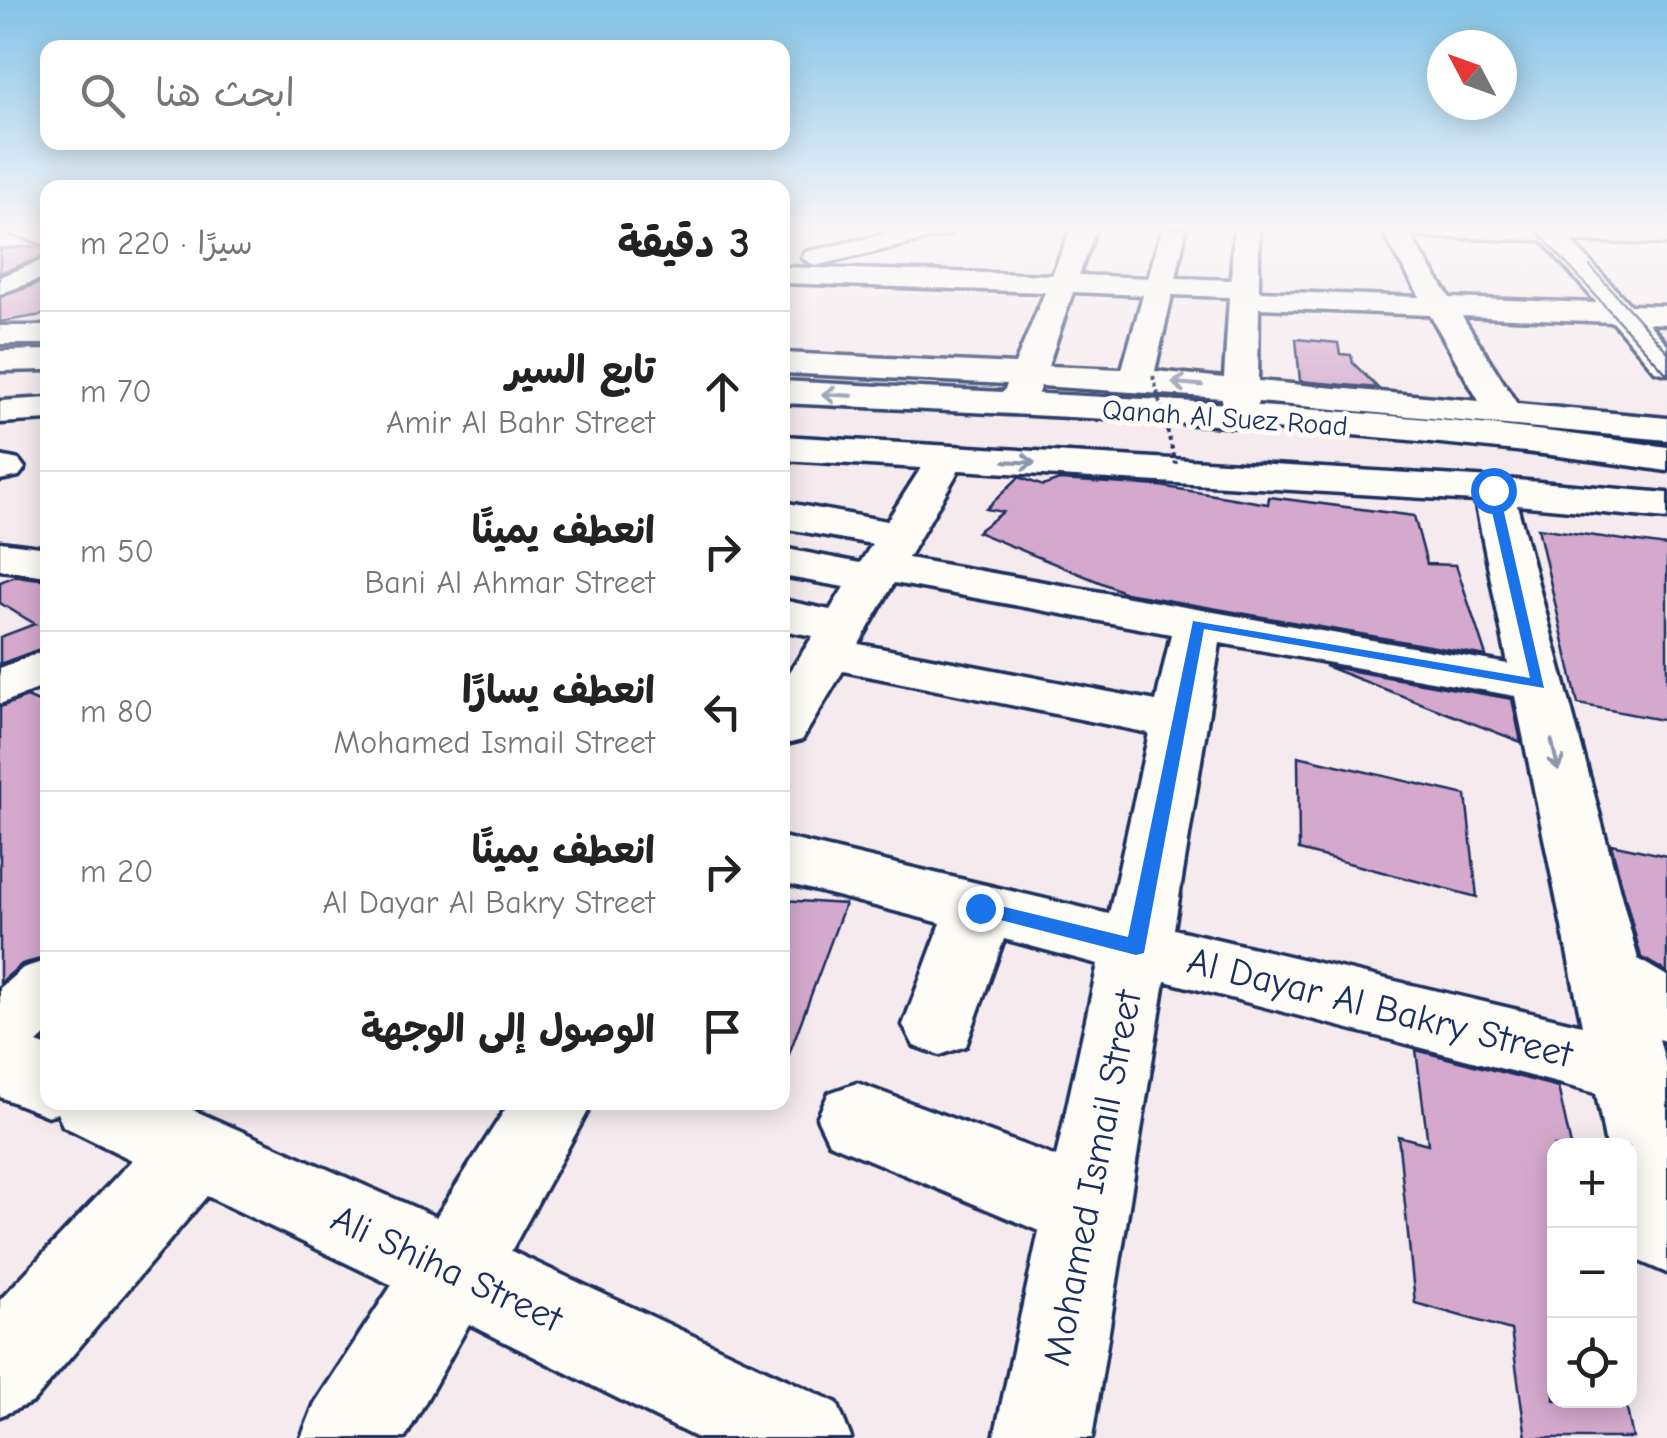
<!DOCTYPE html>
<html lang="ar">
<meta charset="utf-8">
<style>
:root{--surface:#fff;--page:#f2f2f2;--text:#222;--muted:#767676;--line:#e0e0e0}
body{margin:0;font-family:"Comic Neue","Playpen Sans Arabic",sans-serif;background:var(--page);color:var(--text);direction:rtl}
.controls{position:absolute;right:30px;bottom:30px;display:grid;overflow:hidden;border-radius:20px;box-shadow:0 5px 25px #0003}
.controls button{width:90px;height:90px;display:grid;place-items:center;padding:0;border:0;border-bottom:2px solid var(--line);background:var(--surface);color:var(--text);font:50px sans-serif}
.compass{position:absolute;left:1427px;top:30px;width:90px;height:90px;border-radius:50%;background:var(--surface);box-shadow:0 5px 25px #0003;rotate:311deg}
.stop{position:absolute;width:30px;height:30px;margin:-22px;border:8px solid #1a73e8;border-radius:50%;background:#fff}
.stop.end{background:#1a73e8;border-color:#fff;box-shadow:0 2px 10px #0008}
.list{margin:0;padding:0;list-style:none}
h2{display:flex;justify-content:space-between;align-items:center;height:130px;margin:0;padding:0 40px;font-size:42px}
h2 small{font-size:32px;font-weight:400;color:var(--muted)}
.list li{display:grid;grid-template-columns:65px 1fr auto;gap:30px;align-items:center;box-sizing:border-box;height:160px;padding:0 40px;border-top:2px solid var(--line)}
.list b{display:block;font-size:38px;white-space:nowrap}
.list p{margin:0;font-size:32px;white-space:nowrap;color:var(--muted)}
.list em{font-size:32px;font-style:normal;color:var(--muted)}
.icon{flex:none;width:55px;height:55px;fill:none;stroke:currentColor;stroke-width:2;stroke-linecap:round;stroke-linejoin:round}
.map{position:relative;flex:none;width:1667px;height:1438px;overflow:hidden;direction:ltr}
.search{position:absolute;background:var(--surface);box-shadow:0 5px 25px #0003;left:40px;top:40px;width:750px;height:110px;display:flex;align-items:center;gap:25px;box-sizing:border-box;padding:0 35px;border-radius:20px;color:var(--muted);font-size:38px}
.panel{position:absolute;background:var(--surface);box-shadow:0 5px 25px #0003;left:40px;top:180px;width:750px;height:930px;border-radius:20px;direction:rtl}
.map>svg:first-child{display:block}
.building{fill:#d4a9cd;stroke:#1b2f5e;stroke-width:2.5}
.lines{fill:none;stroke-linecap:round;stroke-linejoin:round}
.minor-casing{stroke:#1b2f5e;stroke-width:7}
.highway-casing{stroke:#1b2f5e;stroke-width:7}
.minor{fill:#fdfcf7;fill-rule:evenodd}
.highway{fill:#fdfcf7;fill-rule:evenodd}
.tram{stroke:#1b2f5e;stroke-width:2.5}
.path-bridge{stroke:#1b2f5e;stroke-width:4;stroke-dasharray:4 4;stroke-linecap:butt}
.oneway{stroke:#8c96aa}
.route{fill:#1a73e8}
.labels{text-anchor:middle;stroke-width:10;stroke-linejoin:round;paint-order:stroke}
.far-street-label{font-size:28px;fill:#1b2f5e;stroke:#fdfcf7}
.near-street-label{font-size:38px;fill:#1b2f5e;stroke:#fdfcf7}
</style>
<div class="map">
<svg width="1667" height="1438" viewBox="0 0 1667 1438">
<rect width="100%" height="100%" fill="#f5ebef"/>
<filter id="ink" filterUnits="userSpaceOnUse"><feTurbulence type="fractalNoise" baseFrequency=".01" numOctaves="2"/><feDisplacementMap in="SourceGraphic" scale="20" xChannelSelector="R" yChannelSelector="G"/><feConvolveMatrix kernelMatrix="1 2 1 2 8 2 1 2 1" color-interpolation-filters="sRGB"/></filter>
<g filter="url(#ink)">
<!-- building -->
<path class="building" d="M37,246l11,2v7l-48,18v-24z
M48,280v34l-48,8v-25z
M1296,339l42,4 2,11 11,1 2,8 25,25 -78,-7z
M1019,477l24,9 16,-6 101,6 108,18 1,-7 145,19 13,48 29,1 30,91 -360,-63 -149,-61 26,-20 -17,-3z
M1538,528l129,18v175l-89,-17z
M15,576l33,4v66l-48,18v-27l35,-13 -35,-21v-21z
M1325,666l187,33 9,43z
M27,697l21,9v251l-26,7 -22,19v-276z
M1298,756l168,39 11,102 -178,-47z
M1611,844l56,12v116l-26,-15z
M782,900l63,4 -59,158 -4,-1z
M1416,1050l142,37 13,59h-17v254h71l8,38h-107l-15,-108 -96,-27 -17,-167 30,8z"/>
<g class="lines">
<defs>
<path id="minor" d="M8,229h40v16l-36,-11z
M909,229h45l-4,5 -135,32 -13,-8 3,-6z
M1071,229h25l-17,46 69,3 14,-49h24l-10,49 55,2 3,-51h25v62l161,6 -39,-68h25l44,69 147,5 -55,-63 -121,-3 -13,-8h259v15l-96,-3 59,64 37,1v18l-19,-1 19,21v30l-12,-3 -42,-49 -151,-6 55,88 150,14v22l-409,-38 -6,23h-26l-5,-8 1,-19 -181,-12 -12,27h-26l-5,-8 9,-21 -225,-11v-20l233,11 30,-72 -263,-9v-16l270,8zM1073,292l70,3 -21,74 -74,-3zM1172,295l57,2 -5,81 -69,-7zM1259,308l171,7 49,86 -221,-20z
M48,258v18l-48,18v-17z
M0,326h48v18h-48z
M48,398v22l-48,3v-22z
M782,436l711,42 174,15v26l-150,-14 121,454 29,17v66l-8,-3 8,30v204l-30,-13 -7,-16v-98h-24l-10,-53 -431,-112 -73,457h-98l45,-207 -210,-88 -12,-25 12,-25 28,-10 199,74 42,-193 -94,-25 -38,107 -26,9 -26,-9 -11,-21 38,-102 -159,-41v-45l327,77 40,-181 -306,-62 -41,69 -20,5v-61l31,-48 -31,-6v-30l48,10 14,-23 -62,-11v-28l78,15 12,-19 -90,-16v-26l105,19 34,-53 -139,-8zM959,470l516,31 33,163 -600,-106zM894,583l277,51 -15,67 -297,-57zM1220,643l295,53 67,329 -408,-96z
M0,456l19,4 6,8 -6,8 -19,4z
M0,542l48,6v28l-48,-6z
M48,649v36l-48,19v-36z
M48,960v73l-11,10 11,4v55h127l261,115 74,-115h83l-82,149 326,152 14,35h-154l-228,-114 -64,114h-104l14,-35 77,-118 -185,-89 -174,206 -33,14v-116l132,-140 -69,-34 -6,-13 -9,3 -48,-19v-109l23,-20z"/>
<path id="highway" d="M48,350v20l-48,1v-20z
M782,381c296,16 592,23 885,66v24c-293,-45 -589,-53 -885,-68z"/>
</defs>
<!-- minor casing -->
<use href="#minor" class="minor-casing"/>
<!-- highway casing -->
<use href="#highway" class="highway-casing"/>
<!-- minor -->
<use href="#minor" class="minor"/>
<!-- highway -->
<use href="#highway" class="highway"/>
<!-- tram -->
<path class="tram" d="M1535,229l132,145
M1590,266l77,85"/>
<!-- path-bridge -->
<path class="path-bridge" d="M1153,376l23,88"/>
</g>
<!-- one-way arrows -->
<defs><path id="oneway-shaft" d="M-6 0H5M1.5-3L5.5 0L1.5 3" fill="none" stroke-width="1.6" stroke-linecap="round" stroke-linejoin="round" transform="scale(2.5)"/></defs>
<g class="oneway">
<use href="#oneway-shaft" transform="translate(1187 384) rotate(-175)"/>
<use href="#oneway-shaft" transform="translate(837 395) rotate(-177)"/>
<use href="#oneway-shaft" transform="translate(1020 462) rotate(3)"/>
<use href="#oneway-shaft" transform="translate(1555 755) rotate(77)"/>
</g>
</g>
<!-- sky -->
<linearGradient id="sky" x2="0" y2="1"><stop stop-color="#82c3e7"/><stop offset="0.53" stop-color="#faf6f8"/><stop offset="1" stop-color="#faf6f8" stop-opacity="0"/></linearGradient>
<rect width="1667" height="430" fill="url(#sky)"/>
<!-- route -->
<path class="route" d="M1493,486l6,4 45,198 -340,-59 -60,324 -8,2 -163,-42 -3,-5 10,-7 148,36 65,-316 337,57 -43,-188z"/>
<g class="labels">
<!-- far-street labels -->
<g class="far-street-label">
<text transform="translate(1225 417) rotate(4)" y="10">Qanah Al Suez Road</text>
</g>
<!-- near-street labels -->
<g class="near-street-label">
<text transform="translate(1380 1007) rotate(14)" y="13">Al Dayar Al Bakry Street</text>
<text transform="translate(1092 1178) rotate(-79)" y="13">Mohamed Ismail Street</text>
<text transform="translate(447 1268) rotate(25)" y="13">Ali Shiha Street</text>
</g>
</g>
</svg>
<div class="controls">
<button>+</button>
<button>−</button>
<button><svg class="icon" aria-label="locate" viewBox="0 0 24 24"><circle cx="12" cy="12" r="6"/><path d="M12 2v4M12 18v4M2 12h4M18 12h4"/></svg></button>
</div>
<svg class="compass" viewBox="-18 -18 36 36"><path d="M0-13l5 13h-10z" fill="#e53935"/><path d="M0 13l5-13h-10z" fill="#767676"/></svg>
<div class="stop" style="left:1493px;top:490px"></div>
<div class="stop end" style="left:980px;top:908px"></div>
<div class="search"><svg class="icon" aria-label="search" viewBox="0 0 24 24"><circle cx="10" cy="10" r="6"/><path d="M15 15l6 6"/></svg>ابحث هنا</div>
<section class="panel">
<h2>3 دقيقة<small>سيرًا · 220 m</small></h2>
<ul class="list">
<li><svg class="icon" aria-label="ahead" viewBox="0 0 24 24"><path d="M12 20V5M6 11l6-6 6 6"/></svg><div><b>تابع السير</b><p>Amir Al Bahr Street</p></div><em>70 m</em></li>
<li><svg class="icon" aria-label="right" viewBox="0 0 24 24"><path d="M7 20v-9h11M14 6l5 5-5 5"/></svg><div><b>انعطف يمينًا</b><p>Bani Al Ahmar Street</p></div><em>50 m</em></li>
<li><svg class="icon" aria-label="left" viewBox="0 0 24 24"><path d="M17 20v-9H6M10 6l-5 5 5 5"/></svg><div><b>انعطف يسارًا</b><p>Mohamed Ismail Street</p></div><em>80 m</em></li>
<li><svg class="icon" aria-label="right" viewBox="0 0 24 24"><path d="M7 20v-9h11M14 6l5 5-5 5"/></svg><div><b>انعطف يمينًا</b><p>Al Dayar Al Bakry Street</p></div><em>20 m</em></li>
<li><svg class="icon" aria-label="arrive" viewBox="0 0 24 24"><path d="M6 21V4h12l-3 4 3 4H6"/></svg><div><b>الوصول إلى الوجهة</b></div></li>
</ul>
</section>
</div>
